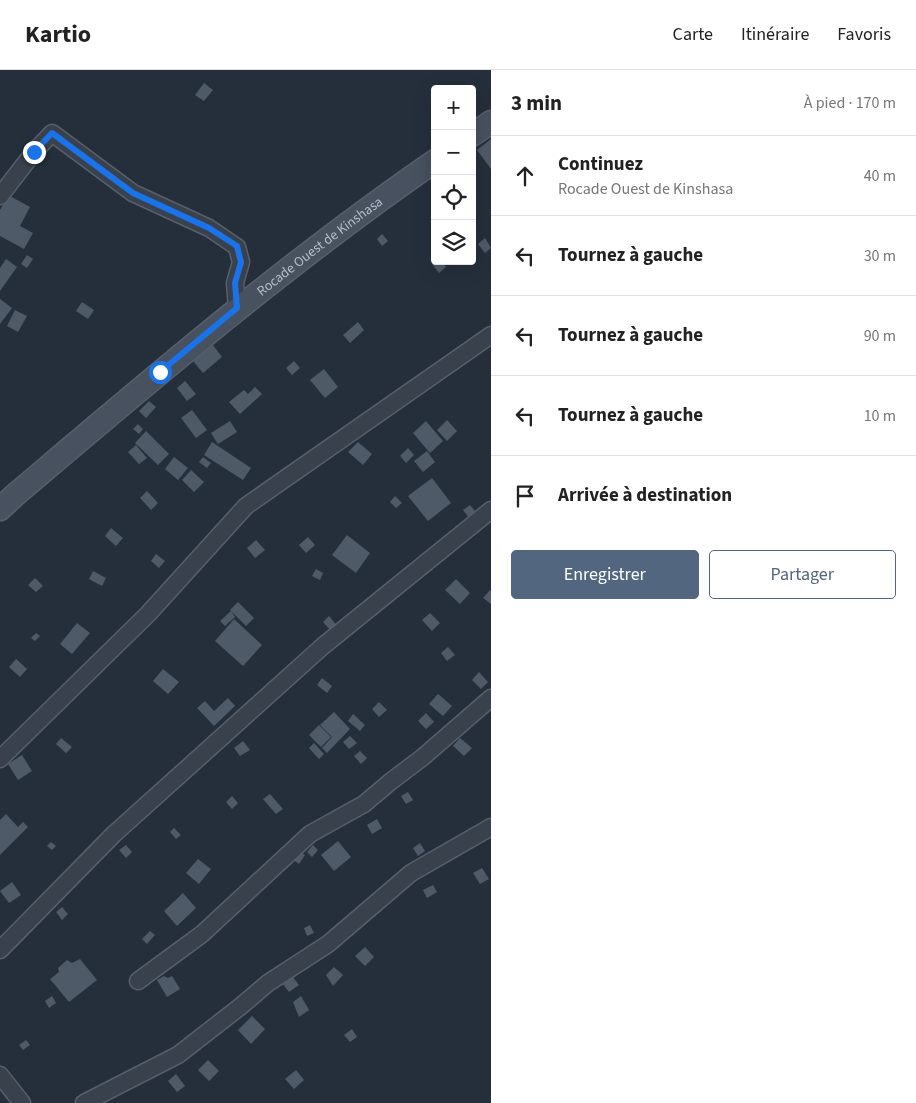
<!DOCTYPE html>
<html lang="fr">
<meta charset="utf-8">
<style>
:root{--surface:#fff;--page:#f2f2f2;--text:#222;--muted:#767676;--line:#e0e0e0;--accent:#53667f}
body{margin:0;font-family:"Source Sans 3",sans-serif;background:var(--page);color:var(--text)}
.controls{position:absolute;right:15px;top:15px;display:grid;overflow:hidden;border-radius:5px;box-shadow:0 5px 20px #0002}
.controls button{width:45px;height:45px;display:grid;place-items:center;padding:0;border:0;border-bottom:1px solid var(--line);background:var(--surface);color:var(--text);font:25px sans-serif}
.stop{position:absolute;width:15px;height:15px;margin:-11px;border:4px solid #1a73e8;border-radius:50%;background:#fff}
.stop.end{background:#1a73e8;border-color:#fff;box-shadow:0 1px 5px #0008}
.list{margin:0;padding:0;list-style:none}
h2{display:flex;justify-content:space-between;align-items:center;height:65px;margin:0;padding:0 20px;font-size:21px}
h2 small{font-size:16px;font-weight:400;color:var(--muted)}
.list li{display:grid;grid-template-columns:32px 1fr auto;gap:15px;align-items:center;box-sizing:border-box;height:80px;padding:0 20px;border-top:1px solid var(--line)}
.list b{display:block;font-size:19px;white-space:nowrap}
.list p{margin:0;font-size:16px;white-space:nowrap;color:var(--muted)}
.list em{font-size:16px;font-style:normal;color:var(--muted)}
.actions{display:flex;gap:10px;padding:15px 20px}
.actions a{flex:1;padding:11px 0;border:1px solid var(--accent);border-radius:5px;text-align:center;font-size:18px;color:var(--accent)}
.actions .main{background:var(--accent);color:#fff}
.icon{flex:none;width:28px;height:28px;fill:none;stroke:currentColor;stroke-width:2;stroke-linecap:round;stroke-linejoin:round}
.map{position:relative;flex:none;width:491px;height:1033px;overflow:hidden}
header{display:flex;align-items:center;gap:30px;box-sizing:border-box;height:70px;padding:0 25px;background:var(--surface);border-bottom:1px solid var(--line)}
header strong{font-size:24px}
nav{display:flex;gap:28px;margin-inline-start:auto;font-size:18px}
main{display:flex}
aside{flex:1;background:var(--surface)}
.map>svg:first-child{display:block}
.building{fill:#4e5a67}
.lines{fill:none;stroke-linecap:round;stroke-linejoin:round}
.street-casing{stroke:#575f6a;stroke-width:19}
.secondary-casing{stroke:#575f6a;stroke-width:25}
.street{stroke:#39414c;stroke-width:16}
.secondary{stroke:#47515f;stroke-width:22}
.route{stroke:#1a73e8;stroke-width:6}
.labels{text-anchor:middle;stroke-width:4.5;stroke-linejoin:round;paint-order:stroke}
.street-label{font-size:14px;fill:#b4bcc7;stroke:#1e2631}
</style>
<header>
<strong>Kartio</strong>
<nav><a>Carte</a><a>Itinéraire</a><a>Favoris</a></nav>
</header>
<main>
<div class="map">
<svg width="491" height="1033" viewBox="0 0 491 1033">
<rect width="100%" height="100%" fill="#252f3c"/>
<!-- building -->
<path class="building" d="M204,13l9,7 -9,11 -9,-6z
M491,69v30l-14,-19z
M8,125l22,12 -10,19 13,7 -9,16 -24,-13v-26z
M382,164l6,7 -6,5 -5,-7z
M485,168l6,10 -6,5 -7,-9z
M27,185l6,4 -6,9 -6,-4z
M6,189l11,8 -17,24v-23z
M436,191h6l4,6 -7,6 -7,-9z
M0,229l12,9 -12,16z
M82,232l12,8 -6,9 -12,-8z
M15,240l12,6 -9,16 -11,-6z
M358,252l6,8 -14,13 -7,-8z
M213,275l9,12 -19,16 -10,-12z
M294,291l6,7 -8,7 -6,-7z
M324,299l14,18 -13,11 -15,-18z
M185,311l11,13 -9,7 -10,-13z
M255,317l7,7 -22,20 -11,-12 15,-12 4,4z
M149,331l7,6 -10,11 -7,-7z
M192,340l15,20 -11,8 -15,-20z
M447,350l10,11 -10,10 -10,-11z
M230,351l7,11 -19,12 -7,-11z
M426,351l17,20 -13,12 -17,-20z
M138,354l5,5 -4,5 -6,-5z
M146,361l23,23 -11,11 -23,-22z
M212,372l39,26 -8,12 -39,-25z
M358,372l14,12 -9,11 -15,-13z
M136,375l11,13 -8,6 -11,-12z
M408,378l6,7 -8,8 -6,-7z
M427,381l8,11 -12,10 -9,-11z
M174,387l14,11 -10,12 -13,-11z
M203,387l8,6 -4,5 -8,-6z
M191,400l13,12 -10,10 -12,-12z
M432,408l19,25 -23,18 -20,-25z
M147,421l11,12 -7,7 -11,-12z
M395,426l7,7 -6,5 -6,-6z
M470,435l6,7 -7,6 -6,-8z
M111,458l12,10 -7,8 -11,-10z
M347,465l23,18 -14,20 -24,-18z
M308,467l7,8 -9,8 -7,-8z
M256,470l9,10 -10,8 -8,-10z
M156,484l9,7 -6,7 -8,-7z
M316,499l7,4 -3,7 -8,-4z
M93,501l13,7 -4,8 -13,-7z
M35,508l8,8 -7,6 -8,-7z
M456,509l14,14 -10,11 -15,-14z
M490,520l1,1v13l-8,-6z
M238,532l16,16 -8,8 -16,-16z
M231,541l4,6 -10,9 -5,-5z
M430,543l10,10 -8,8 -10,-11z
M329,546l9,11 -6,5 -9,-10z
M234,549l28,26 -19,21 -28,-25z
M77,553l13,10 -18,21 -12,-10z
M36,563l4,3 -5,5 -4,-3z
M448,577l7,8 -8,6 -6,-8z
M16,589l11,10 -7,8 -11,-10z
M163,599l16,13 -11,12 -15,-13z
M479,602l9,10 -7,7 -9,-9z
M322,608l10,8 -5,7 -10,-8z
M438,624l14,12 -9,10 -14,-12z
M228,628l7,8 -21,20 -17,-18 8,-7 9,10z
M379,632l8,8 -8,7 -7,-8z
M334,642l16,17 -23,24 -5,-5 10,-11 -12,-12z
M426,643l8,9 -8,7 -8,-8z
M353,644l12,11 -5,6 -12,-10z
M319,655l12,12 -10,10 -12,-12z
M350,666l7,7 -8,6 -6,-7z
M61,668l11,9 -6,6 -10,-9z
M460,668l12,10 -8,8 -11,-10z
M243,671l7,9 -10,6 -6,-8z
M314,673l10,11 -5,5 -10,-11z
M360,681l7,7 -6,6 -7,-8z
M22,685l10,16 -14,9 -10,-16z
M408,722l5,8 -7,4 -5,-8z
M270,724l13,15 -7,5 -13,-15z
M232,726l6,7 -6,6 -6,-7z
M6,744l12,13 5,-5 5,5 -28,28v-35z
M377,749l5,9 -10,6 -5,-9z
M174,758l7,7 -5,4 -6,-7z
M338,771l13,16 -17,14 -13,-16z
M51,772l5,4 -4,4 -5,-4z
M420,773l5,8 -7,5 -5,-8z
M126,775l6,7 -6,6 -7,-8z
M313,775l5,5 -6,7 -5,-5z
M297,779l8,6 -6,9 -8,-6z
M198,789l13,10 -12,15 -13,-11z
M482,798l7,11 -9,5 -7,-11z
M12,812l9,13 -12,8 -9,-12z
M433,815l4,7 -10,6 -4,-8z
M183,823l13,15 -19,18 -13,-15z
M62,837l6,7 -6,6 -6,-8z
M310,855l4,8 -7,3 -3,-8z
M150,861l5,4 -8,9 -5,-5z
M365,877l9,10 -9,9 -10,-10z
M80,889l17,21 -28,22 -19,-23 9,-7 -1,-4 9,-8 5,3z
M334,897l9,8 -10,11 -7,-11z
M164,906l4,2 4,-2 8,13 -13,8 -10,-17z
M292,906l7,9 -10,7 -7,-9z
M52,926l4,7 -7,5 -4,-7z
M301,926l8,14 -10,7 -6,-15z
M252,946l13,13 -14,15 -13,-14z
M352,959l5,8 -7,5 -6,-7z
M26,970l4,5 -7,5 -4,-5z
M208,990l11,11 -10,10 -11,-11z
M296,1000l8,10 -10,9 -9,-10z
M176,1004l9,12 -8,6 -9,-11z"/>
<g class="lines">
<defs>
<path id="street" d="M0,126l34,-44 18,-19 81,60 76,35 28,19 4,15 -6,21 2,25
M0,689l148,-145 98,-108 245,-171
M0,880l114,-116 209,-188 168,-136
M138,911l64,-47 108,-100 54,-30 26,-22 33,-25 68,-59
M0,1005l22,28
M84,1033l94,-48 63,-49 27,-23 60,-39 83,-71 80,-46"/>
<g id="secondary">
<path d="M472,65l19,-13"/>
<path id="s1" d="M0,439l15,-14c137,-116 272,-232 420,-334"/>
</g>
</defs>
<!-- street casing -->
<use href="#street" class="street-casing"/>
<!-- secondary casing -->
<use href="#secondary" class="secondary-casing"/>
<!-- street -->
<use href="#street" class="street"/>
<!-- secondary -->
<use href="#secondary" class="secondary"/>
</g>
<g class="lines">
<!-- route -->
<path class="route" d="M34,82l18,-19 81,60 76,35 28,18 4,16 -6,21 2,25 -77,64"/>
</g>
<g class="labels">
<!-- street labels -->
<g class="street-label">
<text dy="5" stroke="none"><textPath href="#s1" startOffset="414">Rocade Ouest de Kinshasa</textPath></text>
</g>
</g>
</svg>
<div class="controls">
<button>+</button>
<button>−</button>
<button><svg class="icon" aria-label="locate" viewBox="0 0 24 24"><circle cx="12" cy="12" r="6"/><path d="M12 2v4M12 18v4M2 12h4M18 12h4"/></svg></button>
<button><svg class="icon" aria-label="layers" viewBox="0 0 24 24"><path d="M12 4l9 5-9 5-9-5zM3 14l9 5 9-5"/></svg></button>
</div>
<div class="stop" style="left:160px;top:302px"></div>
<div class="stop end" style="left:34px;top:82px"></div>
</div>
<aside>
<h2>3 min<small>À pied · 170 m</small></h2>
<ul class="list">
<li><svg class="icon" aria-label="ahead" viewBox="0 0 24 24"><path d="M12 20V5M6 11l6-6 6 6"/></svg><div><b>Continuez</b><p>Rocade Ouest de Kinshasa</p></div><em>40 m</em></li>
<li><svg class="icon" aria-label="left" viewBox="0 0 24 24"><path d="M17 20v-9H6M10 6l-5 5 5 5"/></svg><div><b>Tournez à gauche</b></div><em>30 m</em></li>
<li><svg class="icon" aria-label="left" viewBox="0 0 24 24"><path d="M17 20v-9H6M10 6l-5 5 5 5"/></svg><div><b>Tournez à gauche</b></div><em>90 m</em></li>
<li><svg class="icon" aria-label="left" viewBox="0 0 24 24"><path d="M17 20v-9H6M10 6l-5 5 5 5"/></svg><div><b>Tournez à gauche</b></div><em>10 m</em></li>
<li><svg class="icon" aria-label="arrive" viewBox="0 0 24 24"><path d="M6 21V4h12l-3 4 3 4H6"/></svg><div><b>Arrivée à destination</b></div></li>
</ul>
<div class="actions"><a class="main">Enregistrer</a><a>Partager</a></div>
</aside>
</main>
